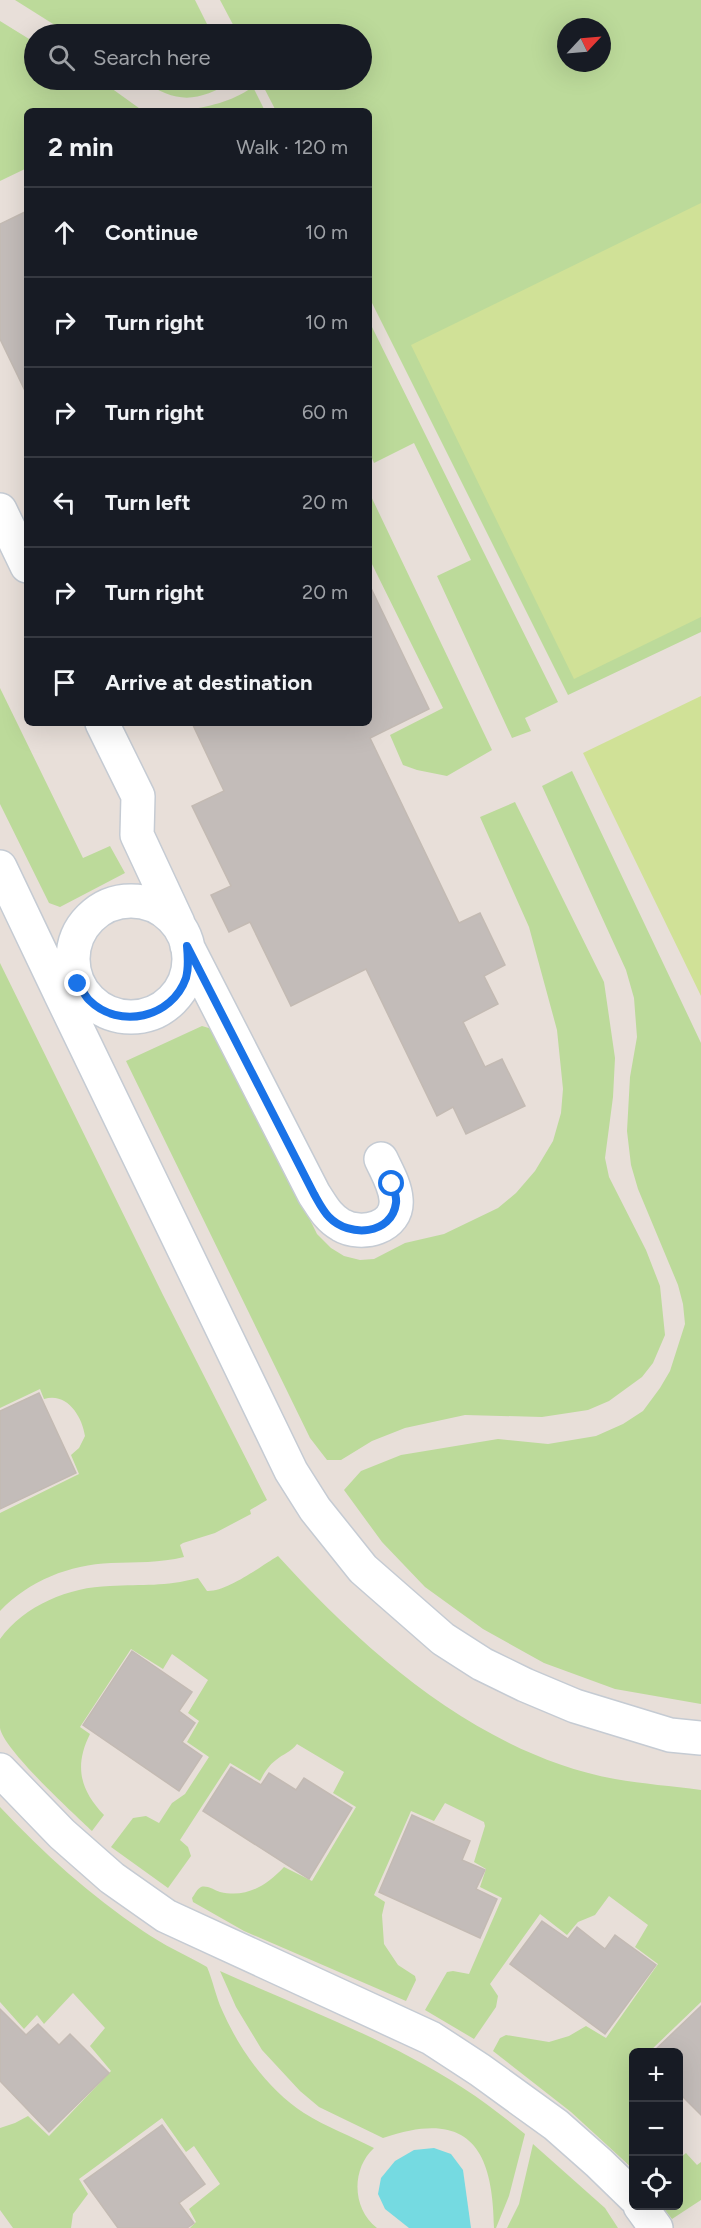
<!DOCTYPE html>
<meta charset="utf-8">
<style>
:root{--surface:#171b24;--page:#242831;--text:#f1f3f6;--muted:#9ea1a6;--line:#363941}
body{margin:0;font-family:Figtree,sans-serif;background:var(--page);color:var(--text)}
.controls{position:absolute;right:18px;bottom:18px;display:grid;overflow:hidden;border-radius:9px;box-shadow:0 6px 24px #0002}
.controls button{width:54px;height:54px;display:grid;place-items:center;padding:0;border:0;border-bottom:2px solid var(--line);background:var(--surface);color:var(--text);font:30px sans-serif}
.compass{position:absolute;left:557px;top:18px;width:54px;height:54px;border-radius:50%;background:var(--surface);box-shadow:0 6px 24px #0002;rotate:64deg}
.stop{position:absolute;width:18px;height:18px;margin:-14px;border:4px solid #1a73e8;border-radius:50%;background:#fff}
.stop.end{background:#1a73e8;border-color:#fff;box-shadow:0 2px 6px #0008}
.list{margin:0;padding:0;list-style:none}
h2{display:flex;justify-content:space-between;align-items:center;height:78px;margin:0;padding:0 24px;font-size:26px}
h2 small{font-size:20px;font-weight:400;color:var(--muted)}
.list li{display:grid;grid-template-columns:39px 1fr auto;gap:18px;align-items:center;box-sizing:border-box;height:90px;padding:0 24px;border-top:2px solid var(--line)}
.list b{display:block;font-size:22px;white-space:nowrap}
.list em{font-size:20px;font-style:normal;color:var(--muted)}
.icon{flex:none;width:33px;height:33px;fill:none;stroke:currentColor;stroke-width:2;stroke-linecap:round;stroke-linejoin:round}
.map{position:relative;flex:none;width:701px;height:2228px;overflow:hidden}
.search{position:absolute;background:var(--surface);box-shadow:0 6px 24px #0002;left:24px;top:24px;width:348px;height:66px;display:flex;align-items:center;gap:15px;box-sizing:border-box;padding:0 21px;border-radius:33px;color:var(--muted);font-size:22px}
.panel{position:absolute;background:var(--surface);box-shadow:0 6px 24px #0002;left:24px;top:108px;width:348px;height:618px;border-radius:9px}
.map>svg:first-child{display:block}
.green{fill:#bcda9a;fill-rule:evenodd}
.pitch{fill:#d0e197}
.water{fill:#75dae1}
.building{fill:#c3bcb9;stroke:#c3bab3;stroke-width:1.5}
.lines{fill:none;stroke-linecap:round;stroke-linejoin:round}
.minor-casing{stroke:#c5cbd3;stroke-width:36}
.minor{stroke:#fff;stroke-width:33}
.route{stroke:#1a73e8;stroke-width:8}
</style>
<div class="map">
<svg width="701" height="2228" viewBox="0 0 701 2228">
<rect width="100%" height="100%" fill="#e8dfd9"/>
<!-- green -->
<path class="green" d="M15,0h180l17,34h-143z
M220,0h481v632l-133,63 -199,-398v-186h-93l-16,-31h102v-46h-124zM566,27h36v36h-36z
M0,21l34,21v38h66l43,31h-116v57l-27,13z
M141,80h94c-39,23 -57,24 -94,0z
M253,87l12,24h-83c28,-5 47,-8 71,-24z
M369,321l189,381 -33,16 6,13 -19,7 -75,-162 34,-16 -57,-117 -40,20 -5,-11z
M369,492l123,258 -45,26 -30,-6 -14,-5 -13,-30 53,-27 -74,-150z
M0,688l83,170 27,-12 15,27 -65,34 -11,-4 -49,-99z
M572,771l129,272v661l-86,-15 -71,-26 -61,-34 -58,-42 -43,-45 -38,-52 17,-19 40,-16 97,-16 50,5 48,-8 27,-12 20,-13 17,-23 10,-17 15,-47 -2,-20 -5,-19 -40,-96 -7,-24 -4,-34 3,-54 7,-40 -3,-39 -8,-28 -84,-184z
M515,802l89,180 11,76 -2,39 -8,61 4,19 37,73 14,36 5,49 -12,28 -11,14 -33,24 -21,9 -46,7 -77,-2 -60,13 -33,13 -31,19h-14l-17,-22 -184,-377 76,-35 10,3 10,13 95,192 14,14 13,8 16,4 14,-1 31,-16 39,-9 54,-26 18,-15 19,-22 18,-30 8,-28 2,-24 -6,-59 -28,-103 -49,-110z
M0,963l163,332 104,205 -17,10 1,4 -36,19 -32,10 -3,2 4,12c-24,6 -48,5 -73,6 -42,2 -81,17 -111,48v-98l79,-39 -8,-19 8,-7 6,-12c-3,-20 -18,-44 -41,-37l-4,-10 -40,19z
M278,1556c89,98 203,198 337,223 28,5 57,7 86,11v212l-52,50h-15l-1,117 -62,-57 -78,-61 7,-13 6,-3 43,7 20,-6 17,-10 20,12 52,-74 -23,-17 13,-22 -39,-29 -14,19 -17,7 -11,13 -27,-21 -50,70 8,12 -2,11 -22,32 -49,-29 22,-38 6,-1 16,3 33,-76 -22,-11 6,-18 -12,-7 11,-36 -1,-4 -39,-19 -11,18 -23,-10 -37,84 11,7 -3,13 2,29 14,21 17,11 1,4 -10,21 -162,-70 -51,-29 -1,-4c3,-4 5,-9 9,-11 6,-2 13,3 19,5 27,6 46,-6 64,-25l28,14 44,-74 -23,-14 11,-21 -47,-28c-6,8 -14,10 -21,16 -7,5 -12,13 -16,21l-30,-18 -50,77 8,7 3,9 -23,32 -57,-41 22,-29 13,-2 13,7 13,-20 13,-9 24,-37 -22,-15 12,-21 -11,-8 20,-33 -36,-26 -9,15 -32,-20 -51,78 10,7c-16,32 -10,56 14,81l-12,16c-18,-17 -89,-82 -92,-103 0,-27 0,-61 0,-89 25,-34 69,-52 110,-53 34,-2 54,1 88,-8l9,13c20,1 54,-25 71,-35z
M0,1807c43,46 91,89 143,124 20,14 43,24 64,36 6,14 9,30 15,43 17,39 46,80 82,103 22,14 47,23 70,35 -23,21 -22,61 3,80h-187l6,-6 -7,-13 31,-25 -26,-38 -8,6 -24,-34 -83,61 9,15 -15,20 -2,14h-58l-13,-18v-82l15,-5 13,-7 21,20 62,-65 -21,-25 15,-18 -32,-35 -29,31 -7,-9 -13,14 -24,-27z
M220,1971c82,37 168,68 243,117 22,14 42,30 62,46l-16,62 -13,32h-2c-1,-81 -26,-119 -111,-90l-64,-31 -19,-16 -38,-41 -26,-43z
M533,2144l72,64 13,20h-111l12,-24z
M686,2153l11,12 4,-3v38l-29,19 -10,-13h16l1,-47z"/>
<!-- pitch -->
<path class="pitch" d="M701,203v414l-127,62 -163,-334z
M701,696v300l-118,-243z"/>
<!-- water -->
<path class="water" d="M434,2148l17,6 12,16 8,58h-62l-24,-19 -7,-15 3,-16 14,-17 19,-11z"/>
<!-- building -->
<path class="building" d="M27,211v184l-27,-56v-115z
M369,584l60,125 -59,29 89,185 21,-10 25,52 -21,11 14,28 -35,18 22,45 17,-8 23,47 -59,28 -13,-27 -16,9 -71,-147 -75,37 -41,-84 -21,10 -18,-37 20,-9 -39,-80 32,-15 -32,-68h177z
M39,1393l37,80 -76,36v-98z
M132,1651l60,41 -13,19 16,12 -13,19 20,14 -23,35 -96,-66z
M231,1767l30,18 8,-12 27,17 8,-12 48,30 -43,71 -106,-68z
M412,1815l58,26 -8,19 23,10 -9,19 21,10 -17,39 -101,-46z
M542,1921l26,18 9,-12 28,22 10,-14 41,30 -51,69 -95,-70z
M701,2006v109l-23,-23v-40h-25z
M0,2009l26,26 12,-11 21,21 11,-11 39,39 -60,59 -49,-51z
M162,2125l43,59 -26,19 15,20 -7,5h-69l-34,-47z"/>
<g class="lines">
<defs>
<path id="minor" d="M0,510l27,56
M102,723l36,73 -1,39 41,88
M0,867l60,126 18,-9
M73 959a58 58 0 1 1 116 0a58 58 0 1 1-116 0Z
M187,946l127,248c8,12 14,24 27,31 20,12 58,3 55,-26 -1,-14 -9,-27 -15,-40
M60,993l231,478 24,38 48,60 80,70 39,25 43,21 50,21 95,29 31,3
M0,1770l62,64 50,44 54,38 265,122 49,32 76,55 43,38 35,34
M640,2206l16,22"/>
</defs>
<!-- minor casing -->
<use href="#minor" class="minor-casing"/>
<!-- minor -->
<use href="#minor" class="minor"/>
</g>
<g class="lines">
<!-- route -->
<path class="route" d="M78,984c4,5 7,12 11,16 30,30 83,18 97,-22 3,-11 2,-21 1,-32l127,248c4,7 9,17 15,23 20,21 63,18 67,-14 1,-6 -2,-13 -4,-19"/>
</g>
</svg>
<div class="controls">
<button>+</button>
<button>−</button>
<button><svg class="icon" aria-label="locate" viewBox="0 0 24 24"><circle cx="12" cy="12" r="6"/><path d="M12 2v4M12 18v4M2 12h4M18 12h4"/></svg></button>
</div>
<svg class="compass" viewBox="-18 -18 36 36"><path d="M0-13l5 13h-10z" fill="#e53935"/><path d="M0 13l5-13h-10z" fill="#9ea1a6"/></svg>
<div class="stop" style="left:392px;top:1184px"></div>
<div class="stop end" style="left:78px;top:984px"></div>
<div class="search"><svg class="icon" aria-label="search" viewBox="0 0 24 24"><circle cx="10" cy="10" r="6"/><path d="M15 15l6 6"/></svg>Search here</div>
<section class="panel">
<h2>2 min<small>Walk · 120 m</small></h2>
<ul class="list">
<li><svg class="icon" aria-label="ahead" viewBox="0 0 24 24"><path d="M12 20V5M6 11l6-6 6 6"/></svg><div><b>Continue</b></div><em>10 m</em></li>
<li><svg class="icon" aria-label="right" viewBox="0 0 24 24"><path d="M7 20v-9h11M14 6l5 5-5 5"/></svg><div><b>Turn right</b></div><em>10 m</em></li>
<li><svg class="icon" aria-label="right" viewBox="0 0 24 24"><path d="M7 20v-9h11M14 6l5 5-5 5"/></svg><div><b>Turn right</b></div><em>60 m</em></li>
<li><svg class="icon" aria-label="left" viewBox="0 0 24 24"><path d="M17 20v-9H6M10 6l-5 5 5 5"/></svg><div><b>Turn left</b></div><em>20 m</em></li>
<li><svg class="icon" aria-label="right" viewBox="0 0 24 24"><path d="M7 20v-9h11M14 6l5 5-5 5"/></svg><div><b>Turn right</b></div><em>20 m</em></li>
<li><svg class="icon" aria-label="arrive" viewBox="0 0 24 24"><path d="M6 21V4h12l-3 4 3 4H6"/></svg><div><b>Arrive at destination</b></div></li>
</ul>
</section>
</div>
